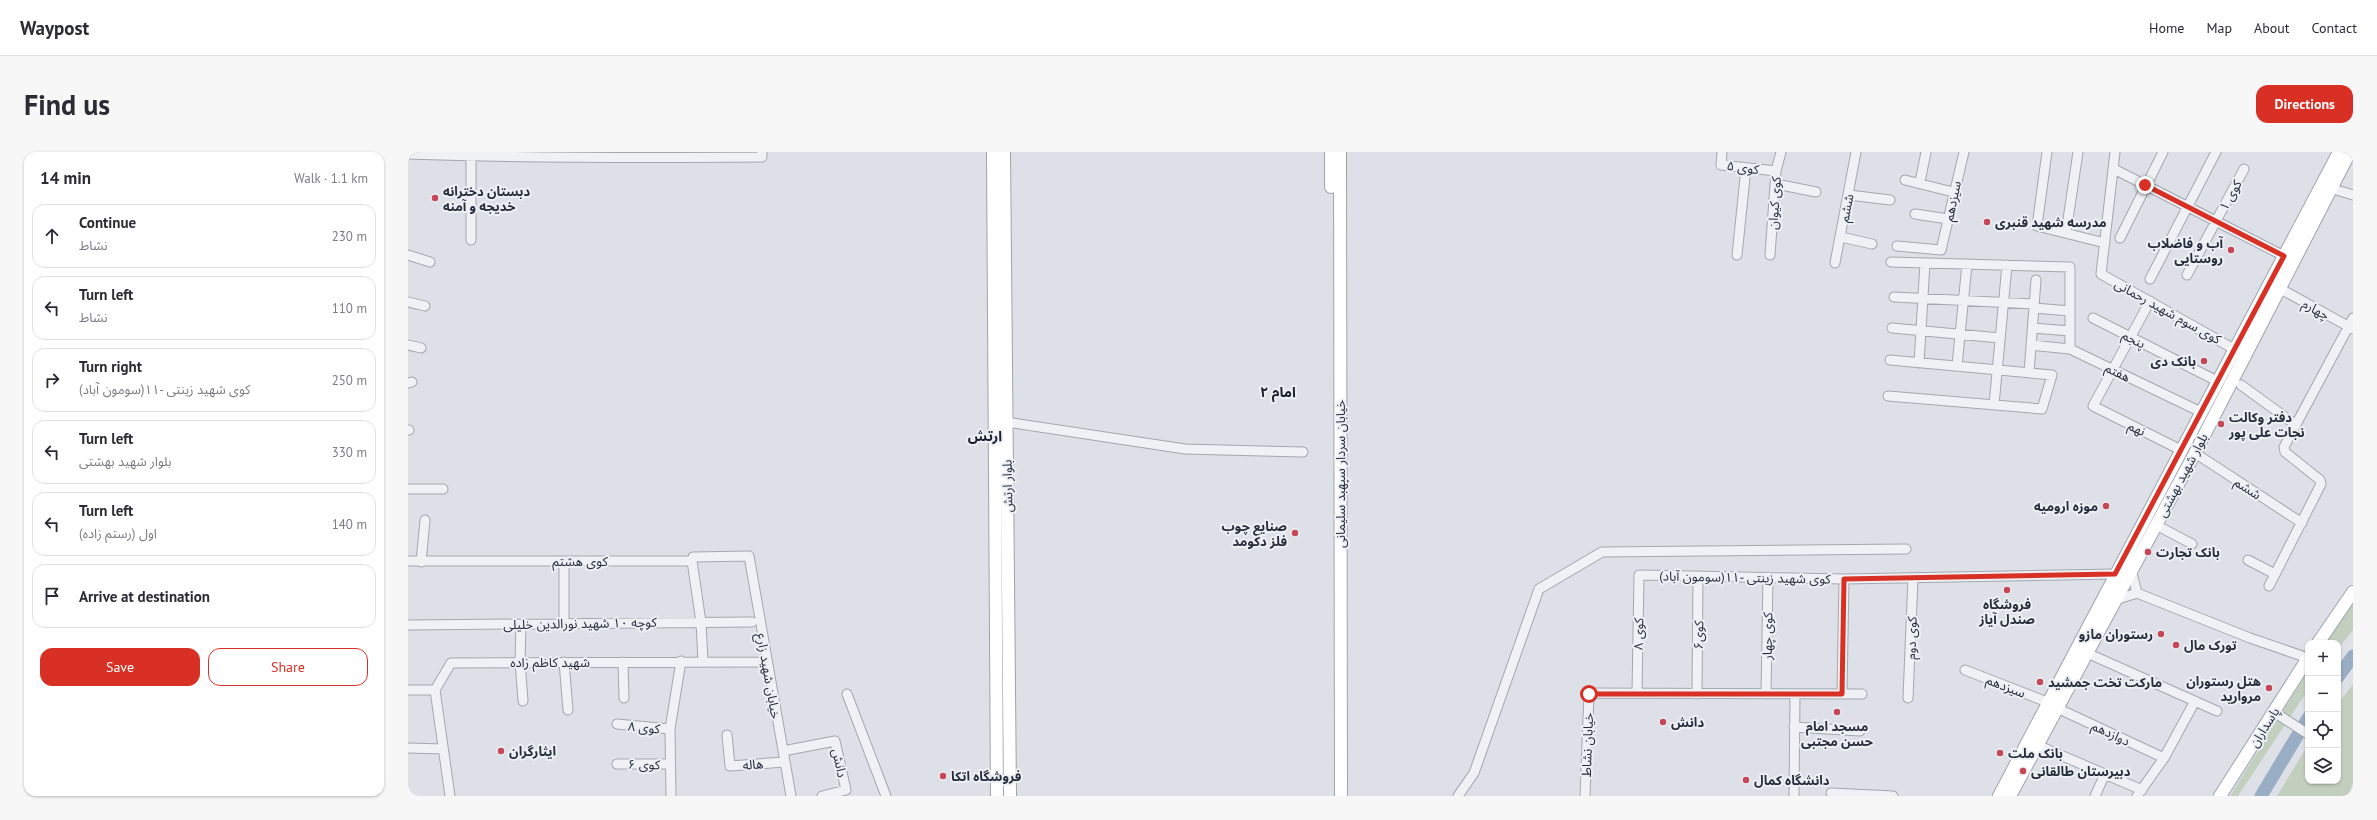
<!DOCTYPE html>
<meta charset="utf-8">
<style>
:root{--surface:#fff;--page:#f7f7f7;--text:#2b2b33;--muted:#7c7c81;--line:#e1e1e2;--accent:#d93025}
body{margin:0;font-family:"PT Sans","Noto Sans Arabic",sans-serif;background:var(--page);color:var(--text)}
.controls{position:absolute;right:12px;bottom:12px;display:grid;overflow:hidden;border-radius:8px;box-shadow:0 1px 3px #0004}
.controls button{width:36px;height:36px;display:grid;place-items:center;padding:0;border:0;border-bottom:1px solid var(--line);background:var(--surface);color:var(--text);font:20px sans-serif}
.stop{position:absolute;width:12px;height:12px;margin:-9px;border:3px solid #d93025;border-radius:50%;background:#fff}
.stop.end{background:#d93025;border-color:#fff;box-shadow:0 1px 4px #0008}
.list{margin:0;padding:0;list-style:none}
h2{display:flex;justify-content:space-between;align-items:center;height:52px;margin:0;padding:0 16px;font-size:17px}
h2 small{font-size:13px;font-weight:400;color:var(--muted)}
.list li{display:grid;grid-template-columns:26px 1fr auto;gap:12px;align-items:center;box-sizing:border-box;height:64px;margin:0 8px 8px;padding:0 8px;border:1px solid var(--line);border-radius:12px}
.list b{display:block;font-size:15px;white-space:nowrap}
.list p{margin:0;font-size:13px;white-space:nowrap;color:var(--muted)}
.list em{font-size:13px;font-style:normal;color:var(--muted)}
.actions{display:flex;gap:8px;padding:12px 16px}
.actions a{flex:1;padding:9px 0;border:1px solid var(--accent);border-radius:12px;text-align:center;font-size:14px;color:var(--accent)}
.actions .main{background:var(--accent);color:#fff}
.icon{flex:none;width:22px;height:22px;fill:none;stroke:currentColor;stroke-width:2;stroke-linecap:round;stroke-linejoin:round}
.map{position:relative;flex:none;width:1945px;height:644px;overflow:hidden;border-radius:12px}
header{display:flex;align-items:center;gap:24px;box-sizing:border-box;height:56px;padding:0 20px;background:var(--surface);border-bottom:1px solid var(--line)}
header strong{font-size:19px}
nav{display:flex;gap:22px;margin-inline-start:auto;font-size:14px}
.intro{display:flex;align-items:center;justify-content:space-between;box-sizing:border-box;height:96px;padding:0 24px}
h1{margin:0;font-size:28px}
.button{padding:10px 18px;border-radius:12px;background:var(--accent);color:#fff;font-size:14px;font-weight:700}
main{display:flex;gap:24px;padding:0 24px}
aside{flex:1;background:var(--surface);border-radius:12px;box-shadow:0 1px 3px #0004}
.map>svg:first-child{display:block}
.green{fill:#c2cfbe}
.lines{fill:none;stroke-linecap:round;stroke-linejoin:round}
.river{stroke:#99adc4;stroke-width:13}
.minor-casing{stroke:#a3a7af;stroke-width:11}
.major-casing{stroke:#9da4b0;stroke-width:14}
.minor{stroke:#eff1f4;stroke-width:9}
.major{stroke:#fff;stroke-width:12}
.route{stroke:#d93025;stroke-width:5}
.poi-dot{fill:#c44857;stroke:#eceff4;stroke-width:1.5}
.labels{text-anchor:middle;stroke-width:4;stroke-linejoin:round;paint-order:stroke}
.street-label{font-size:13px;fill:#272e3b;stroke:#eceff4}
.poi-label{font-size:13px;font-weight:bold;fill:#272e3b;stroke:#eceff4;text-anchor:start}
.neighbourhood-label{font-size:14px;font-weight:bold;fill:#1a1f2c;stroke:#eceff4}
</style>
<header>
<strong>Waypost</strong>
<nav><a>Home</a><a>Map</a><a>About</a><a>Contact</a></nav>
</header>
<div class="intro"><h1>Find us</h1><a class="button">Directions</a></div>
<main>
<aside>
<h2>14 min<small>Walk · 1.1 km</small></h2>
<ul class="list">
<li><svg class="icon" aria-label="ahead" viewBox="0 0 24 24"><path d="M12 20V5M6 11l6-6 6 6"/></svg><div><b>Continue</b><p>نشاط</p></div><em>230 m</em></li>
<li><svg class="icon" aria-label="left" viewBox="0 0 24 24"><path d="M17 20v-9H6M10 6l-5 5 5 5"/></svg><div><b>Turn left</b><p>نشاط</p></div><em>110 m</em></li>
<li><svg class="icon" aria-label="right" viewBox="0 0 24 24"><path d="M7 20v-9h11M14 6l5 5-5 5"/></svg><div><b>Turn right</b><p>کوی شهید زینتی -۱۱(سومون آباد)</p></div><em>250 m</em></li>
<li><svg class="icon" aria-label="left" viewBox="0 0 24 24"><path d="M17 20v-9H6M10 6l-5 5 5 5"/></svg><div><b>Turn left</b><p>بلوار شهید بهشتی</p></div><em>330 m</em></li>
<li><svg class="icon" aria-label="left" viewBox="0 0 24 24"><path d="M17 20v-9H6M10 6l-5 5 5 5"/></svg><div><b>Turn left</b><p>اول (رستم زاده)</p></div><em>140 m</em></li>
<li><svg class="icon" aria-label="arrive" viewBox="0 0 24 24"><path d="M6 21V4h12l-3 4 3 4H6"/></svg><div><b>Arrive at destination</b></div></li>
</ul>
<div class="actions"><a class="main">Save</a><a>Share</a></div>
</aside>
<div class="map">
<svg width="1945" height="644" viewBox="0 0 1945 644">
<rect width="100%" height="100%" fill="#dde0e6"/>
<!-- green -->
<path class="green" d="M1945,452v26l-15,19v-6h-14z
M1900,519v19l-70,106h-8z
M1945,532v99l-5,13h-71l31,-51v36h30v-77z"/>
<g class="lines">
<!-- river -->
<path class="river" d="M1930,525l15,-21
M1853,644l47,-78"/>
<defs>
<path id="minor" d="M1314,0l-1,13 55,6
M1639,0l-10,74 68,17
M1707,0l-14,122 133,75
M0,2c118,4 236,4 354,3v-5
M1706,17l170,87
M1497,28l48,12
M1512,30l6,-30
M1368,32l40,8
M1925,37l20,6
M1441,43l41,5
M1507,62l33,5
M1658,81l12,-81
M1433,85l31,7
M1712,86l43,-86
M63,88v-85
M1489,94l44,4 23,-98
M0,103l22,7
M1329,103l9,-87
M1362,103l6,-84 5,-19
M1483,110l179,5v82
M1427,111l21,-111
M1779,123l57,-106
M1742,127l66,-127
M1871,136l74,41
M1486,145l140,7
M1742,149l-57,105 88,44
M0,150l17,4
M1626,156l36,3
M1685,166l124,63
M1484,176l108,10
M1625,176l37,3
M0,193l13,3
M1623,193l39,4 131,63
M1511,211l6,-100
M1549,214l10,-102
M1621,221l7,-93
M0,231l4,-1
M1833,233l55,40
M1480,244l154,13 10,-34 -162,-15
M1586,253l13,-140
M598,270l179,27 118,3
M0,278h1
M1787,301l107,70
M0,337h35
M1748,373l36,19
M1840,408l27,14
M0,409h284l1,-4 56,-1 42,240
M284,409l9,61 2,39
M13,410l4,-42
M1861,434l52,-102 -1,-4 -35,-28 -1,-5 69,-129
M1729,441l113,45 58,20
M1707,448l22,-7 -6,-24
M156,471v-61
M0,473l344,-3
M113,473l-1,36 3,40
M1679,501l130,58
M156,510l4,48
M215,510l1,36
M1557,518l82,32
M0,538h27
M27,538l16,-27 315,-1
M27,538l15,106
M1229,541l2,-118 205,4 271,-5
M439,542l39,102
M1289,542l1,-118
M1358,542l2,-117
M1434,542l2,-115
M1500,546l5,-120
M1649,556l107,50
M1872,564l28,18
M209,572l53,5
M1386,575l66,4
M319,583l3,31 54,-4
M1629,593l105,45
M0,596l35,1
M375,599l52,-10 11,49 -24,6
M209,612h53
M1423,641l62,3
M263,644l-1,-67 11,-68
M1050,644l16,-23 65,-184 63,-37 304,-3
M1177,644l4,-103 273,1
M1386,644l1,-102
M1687,644l10,-22
M1729,644l27,-38 31,-57"/>
<path id="major" d="M585,0l4,644
M596,0l6,644
M923,0v35
M932,0l1,644
M1910,491l35,-51
M1591,644l340,-644
M1602,644l185,-343 155,-301
M1812,644l88,-138"/>
</defs>
<!-- minor casing -->
<use href="#minor" class="minor-casing"/>
<!-- major casing -->
<use href="#major" class="major-casing"/>
<!-- minor -->
<use href="#minor" class="minor"/>
<!-- major -->
<use href="#major" class="major"/>
</g>
<g class="lines">
<!-- route -->
<path class="route" d="M1181,542h253l2,-115 271,-5 169,-318 -139,-71"/>
</g>
<!-- markers -->
<g class="poi-dot">
<circle cx="27" cy="46" r="4"/>
<circle cx="1579" cy="70" r="4"/>
<circle cx="1823" cy="98" r="4"/>
<circle cx="1796" cy="209" r="4"/>
<circle cx="1813" cy="272" r="4"/>
<circle cx="1698" cy="354" r="4"/>
<circle cx="887" cy="381" r="4"/>
<circle cx="1740" cy="400" r="4"/>
<circle cx="1599" cy="438" r="4"/>
<circle cx="1753" cy="482" r="4"/>
<circle cx="1768" cy="493" r="4"/>
<circle cx="1632" cy="530" r="4"/>
<circle cx="1861" cy="536" r="4"/>
<circle cx="1429" cy="560" r="4"/>
<circle cx="1255" cy="570" r="4"/>
<circle cx="93" cy="599" r="4"/>
<circle cx="1592" cy="601" r="4"/>
<circle cx="1615" cy="619" r="4"/>
<circle cx="535" cy="624" r="4"/>
<circle cx="1338" cy="628" r="4"/>
</g>
<g class="labels">
<!-- street labels -->
<g class="street-label">
<text transform="translate(1335 15) rotate(8)" y="5">کوی ۵</text>
<text transform="translate(1822 43) rotate(-61)" y="5">کوی ۱</text>
<text transform="translate(1544 49) rotate(-78)" y="5">سیزدهم</text>
<text transform="translate(1366 51) rotate(-86)" y="5">کوی کیوان</text>
<text transform="translate(1438 56) rotate(-79)" y="5">ششم</text>
<text transform="translate(1908 157) rotate(29)" y="5">چهارم</text>
<text transform="translate(1760 159) rotate(29)" y="5">کوی سوم شهید رحمانی</text>
<text transform="translate(1726 187) rotate(27)" y="5">پنجم</text>
<text transform="translate(1710 220) rotate(26)" y="5">هفتم</text>
<text transform="translate(1729 276) rotate(26)" y="5">نهم</text>
<text transform="translate(932 322) rotate(-90)" y="5">خیابان سردار سپهبد سلیمانی</text>
<text transform="translate(1774 323) rotate(-62)" y="5">بلوار شهید بهشتی</text>
<text transform="translate(599 334) rotate(-91)" y="5">بلوار ارتش</text>
<text transform="translate(1840 336) rotate(33)" y="5">ششم</text>
<text x="172" y="414">کوی هشتم</text>
<text transform="translate(1337 425) rotate(1)" y="5">کوی شهید زینتی -۱۱(سومون آباد)</text>
<text transform="translate(172 471) rotate(-1)" y="5">کوچه ۱۰ شهید نورالدین خلیلی</text>
<text transform="translate(1230 482) rotate(-89)" y="5">کوی ۸</text>
<text transform="translate(1290 483) rotate(-89)" y="5">کوی۶</text>
<text transform="translate(1359 484) rotate(-89)" y="5">کوی چهار</text>
<text transform="translate(1503 486) rotate(-88)" y="5">کوی دوم</text>
<text x="142" y="515">شهید کاظم زاده</text>
<text transform="translate(361 524) rotate(80)" y="5">خیابان شهید زارع</text>
<text transform="translate(1598 534) rotate(21)" y="5">سیزدهم</text>
<text transform="translate(236 575) rotate(5)" y="5">کوی ۸</text>
<text transform="translate(1856 575) rotate(-58)" y="5">پاسداران</text>
<text transform="translate(1703 581) rotate(25)" y="5">دوازدهم</text>
<text transform="translate(1179 593) rotate(-88)" y="5">خیابان نشاط</text>
<text transform="translate(432 611) rotate(78)" y="5">دانش</text>
<text transform="translate(236 612) rotate(1)" y="5">کوی ۶</text>
<text transform="translate(345 612) rotate(-4)" y="5">هاله</text>
</g>
<!-- poi labels -->
<g class="poi-label">
<text x="35" y="44">دبستان دخترانه<tspan x="35" dy="15">خدیجه و آمنه</tspan></text>
<text x="1587" y="75">مدرسه شهید قنبری</text>
<text x="1815" y="96" text-anchor="end">آب و فاضلاب<tspan x="1815" dy="15">روستایی</tspan></text>
<text x="1788" y="214" text-anchor="end">بانک دی</text>
<text x="1821" y="270">دفتر وکالت<tspan x="1821" dy="15">نجات علی پور</tspan></text>
<text x="1690" y="359" text-anchor="end">موزه ارومیه</text>
<text x="879" y="379" text-anchor="end">صنایع چوب<tspan x="879" dy="15">فلز دکومد</tspan></text>
<text x="1748" y="405">بانک تجارت</text>
<text x="1599" y="457" text-anchor="middle">فروشگاه<tspan x="1599" dy="15">صندل آیاز</tspan></text>
<text x="1745" y="487" text-anchor="end">رستوران مازو</text>
<text x="1776" y="498">تورک مال</text>
<text x="1853" y="534" text-anchor="end">هتل رستوران<tspan x="1853" dy="15">مروارید</tspan></text>
<text x="1640" y="535">مارکت تخت جمشید</text>
<text x="1263" y="575">دانش</text>
<text x="1429" y="579" text-anchor="middle">مسجد امام<tspan x="1429" dy="15">حسن مجتبی</tspan></text>
<text x="101" y="604">ایثارگران</text>
<text x="1600" y="606">بانک ملت</text>
<text x="1623" y="624">دبیرستان طالقانی</text>
<text x="543" y="629">فروشگاه اتکا</text>
<text x="1346" y="633">دانشگاه کمال</text>
</g>
<!-- neighbourhood labels -->
<g class="neighbourhood-label">
<text x="870" y="245">امام ۲</text>
<text x="577" y="289">ارتش</text>
</g>
</g>
</svg>
<div class="controls">
<button>+</button>
<button>−</button>
<button><svg class="icon" aria-label="locate" viewBox="0 0 24 24"><circle cx="12" cy="12" r="6"/><path d="M12 2v4M12 18v4M2 12h4M18 12h4"/></svg></button>
<button><svg class="icon" aria-label="layers" viewBox="0 0 24 24"><path d="M12 4l9 5-9 5-9-5zM3 14l9 5 9-5"/></svg></button>
</div>
<div class="stop" style="left:1181px;top:542px"></div>
<div class="stop end" style="left:1737px;top:33px"></div>
</div>
</main>
